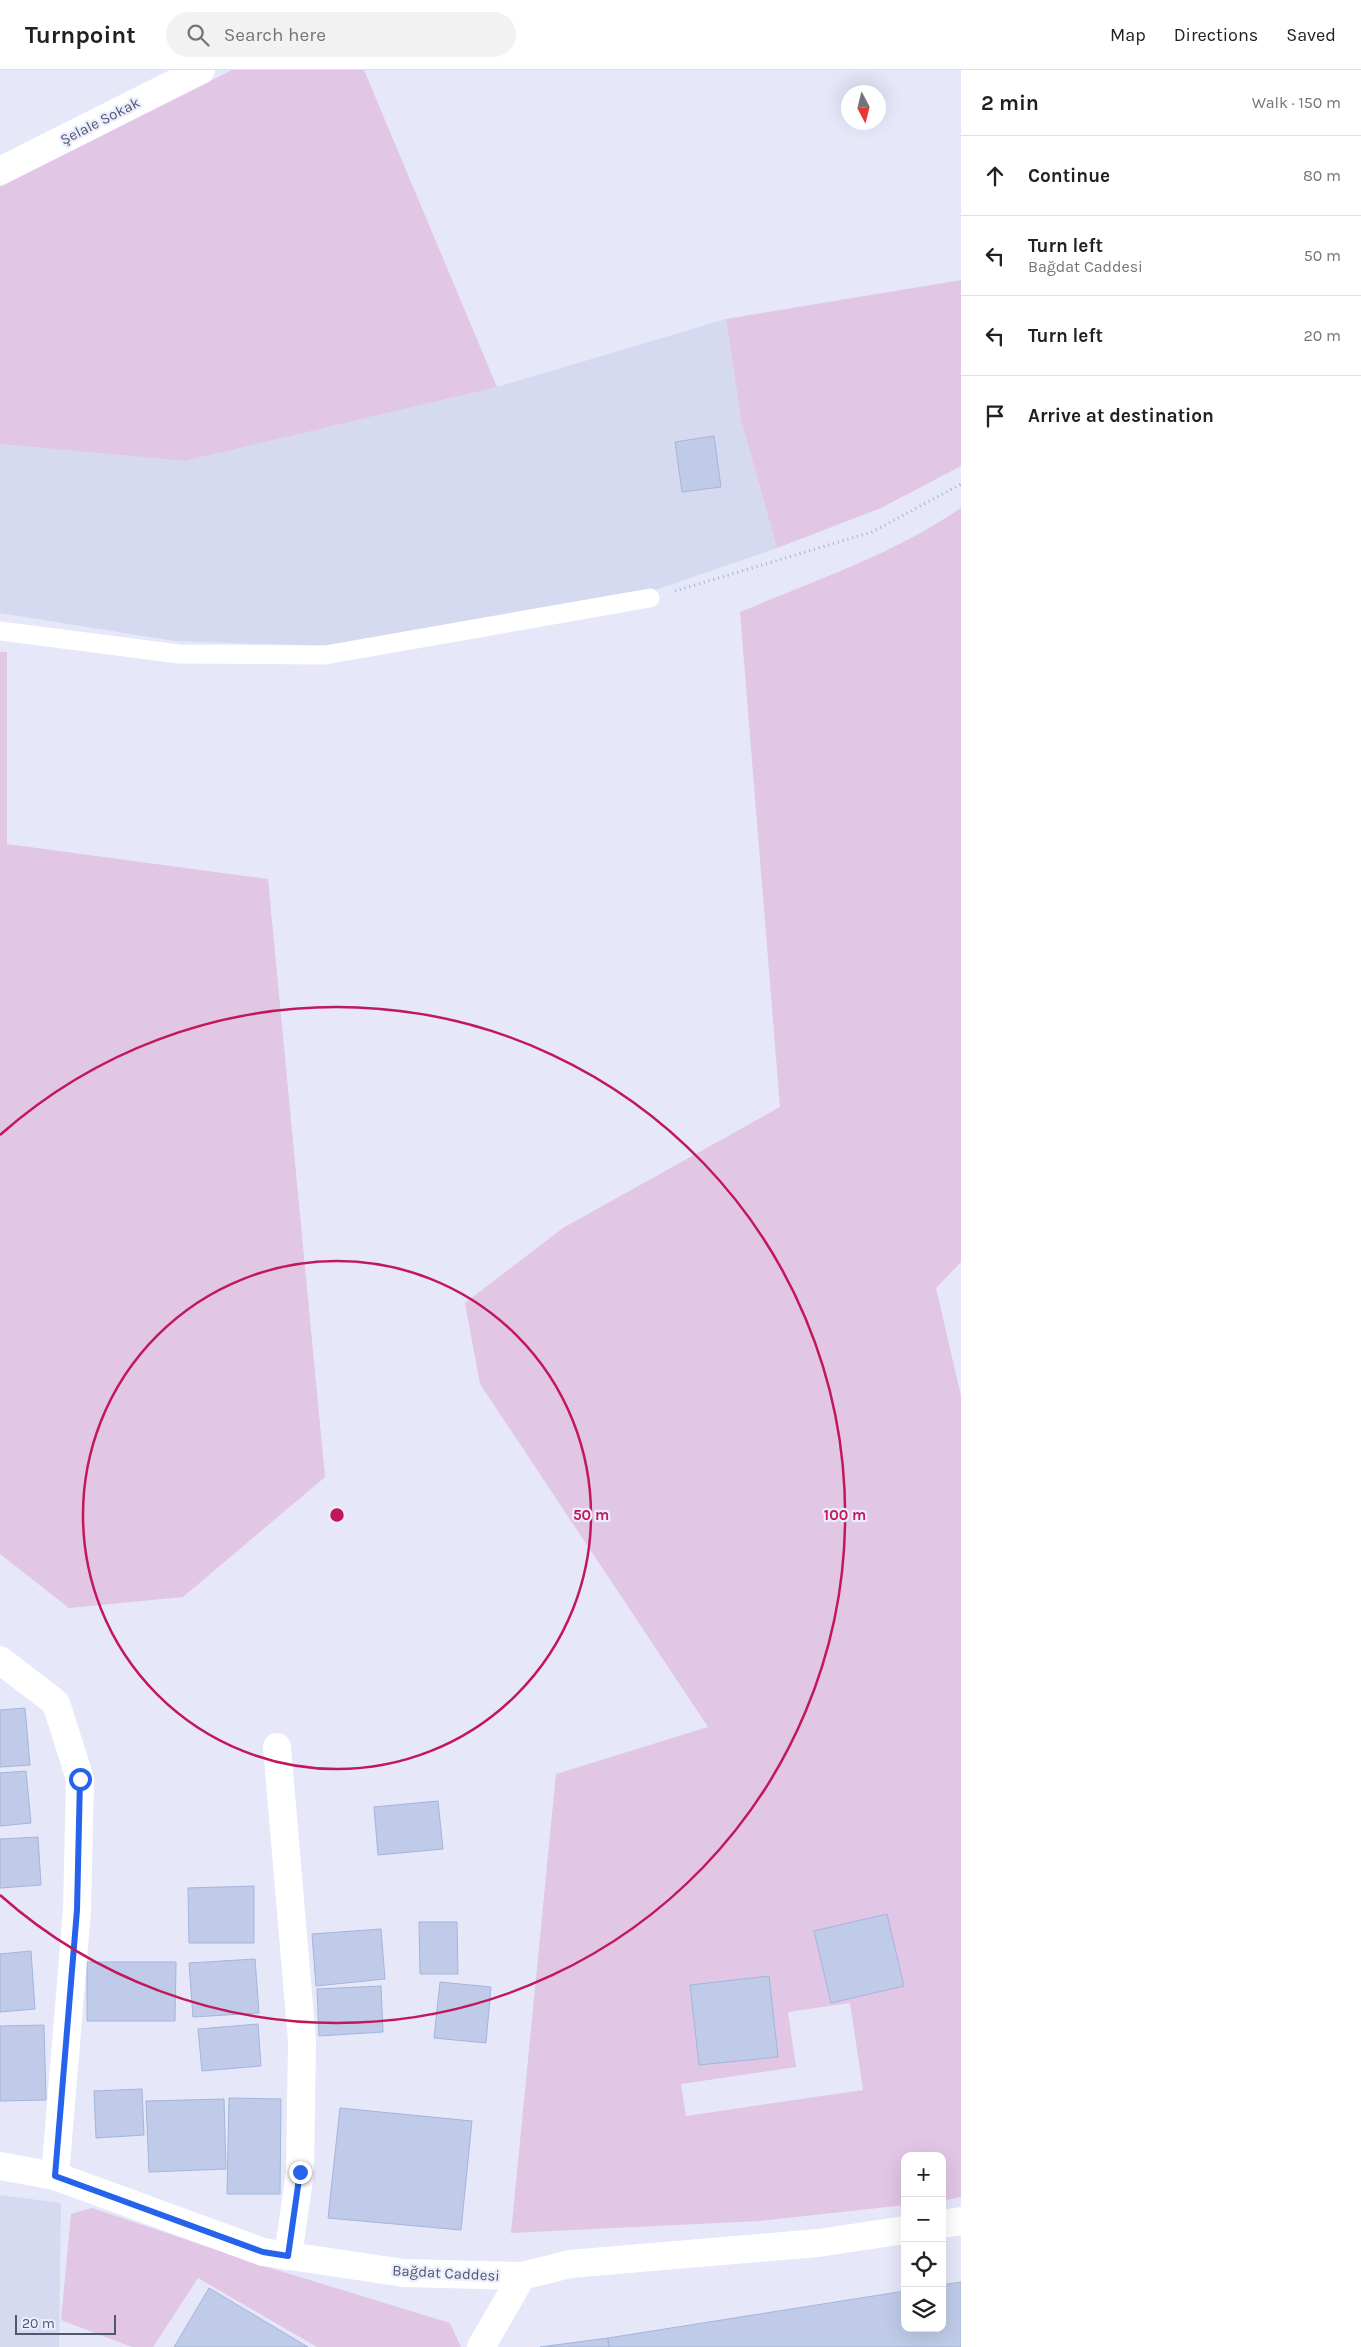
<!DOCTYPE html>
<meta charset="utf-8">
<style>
:root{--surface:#fff;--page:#f2f2f2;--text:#202124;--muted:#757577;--line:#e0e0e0}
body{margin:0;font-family:Karla,sans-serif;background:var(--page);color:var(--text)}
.controls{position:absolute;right:15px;bottom:15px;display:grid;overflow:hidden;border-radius:10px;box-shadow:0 5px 20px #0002}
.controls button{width:45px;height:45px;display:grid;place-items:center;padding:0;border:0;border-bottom:1px solid var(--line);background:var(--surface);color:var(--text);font:25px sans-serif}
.compass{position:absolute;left:841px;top:15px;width:45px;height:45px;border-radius:50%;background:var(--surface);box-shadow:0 5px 20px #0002;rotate:173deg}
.scale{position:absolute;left:15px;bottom:12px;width:101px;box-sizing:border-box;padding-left:5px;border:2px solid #4e596f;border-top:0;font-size:14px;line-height:18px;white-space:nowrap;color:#4e596f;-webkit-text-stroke:4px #ebedfc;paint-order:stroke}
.stop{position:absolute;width:15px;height:15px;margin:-11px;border:4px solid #2563eb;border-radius:50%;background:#fff}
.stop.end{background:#2563eb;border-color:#fff;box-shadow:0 1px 5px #0008}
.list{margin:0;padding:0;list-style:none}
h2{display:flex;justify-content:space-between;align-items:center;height:65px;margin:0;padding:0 20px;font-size:21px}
h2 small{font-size:16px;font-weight:400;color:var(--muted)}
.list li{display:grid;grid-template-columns:32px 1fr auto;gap:15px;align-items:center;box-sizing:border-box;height:80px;padding:0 20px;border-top:1px solid var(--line)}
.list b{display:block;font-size:19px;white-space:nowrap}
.list p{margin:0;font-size:16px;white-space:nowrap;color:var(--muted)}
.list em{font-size:16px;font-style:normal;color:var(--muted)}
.icon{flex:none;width:28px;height:28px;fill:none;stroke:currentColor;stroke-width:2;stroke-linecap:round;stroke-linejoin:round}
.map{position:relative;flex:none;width:961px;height:2277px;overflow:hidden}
header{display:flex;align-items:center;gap:30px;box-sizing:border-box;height:70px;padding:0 25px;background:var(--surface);border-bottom:1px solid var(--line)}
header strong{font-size:24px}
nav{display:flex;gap:28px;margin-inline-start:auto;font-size:18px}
.search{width:350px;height:45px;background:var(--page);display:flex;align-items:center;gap:12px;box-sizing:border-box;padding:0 18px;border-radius:28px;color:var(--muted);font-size:19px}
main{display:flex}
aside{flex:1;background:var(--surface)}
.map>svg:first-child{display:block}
.residential{fill:#d5daf0}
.green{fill:#e1c6e5;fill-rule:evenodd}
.building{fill:#bfcbe9;stroke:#a4b5db}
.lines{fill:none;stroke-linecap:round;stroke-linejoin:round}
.path{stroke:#a5b2cf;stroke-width:3;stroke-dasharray:1 4;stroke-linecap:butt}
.lane{stroke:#fff;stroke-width:19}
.street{stroke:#fff;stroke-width:28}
.secondary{stroke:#fff;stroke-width:28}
.route{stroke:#2563eb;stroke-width:6}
.ring{fill:none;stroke:#c2185b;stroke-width:2.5}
.labels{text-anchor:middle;stroke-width:4.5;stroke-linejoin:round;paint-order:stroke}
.street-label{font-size:15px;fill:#4e596f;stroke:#ebedfc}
.centre{fill:#c2185b;stroke:#ebedfc;stroke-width:2.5}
.ring-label{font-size:15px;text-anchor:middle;font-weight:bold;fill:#c2185b;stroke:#ebedfc;stroke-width:4.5;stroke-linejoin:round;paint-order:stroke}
</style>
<header>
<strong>Turnpoint</strong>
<div class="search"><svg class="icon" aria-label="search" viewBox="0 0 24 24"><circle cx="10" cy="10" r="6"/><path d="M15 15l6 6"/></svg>Search here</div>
<nav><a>Map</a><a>Directions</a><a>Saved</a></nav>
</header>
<main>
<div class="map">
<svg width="961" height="2277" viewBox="0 0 961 2277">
<rect width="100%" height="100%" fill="#e6e7f9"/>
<!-- residential -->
<path class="residential" d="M726,249l15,101 36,128 -122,42 -326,56 -154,-5 -175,-28v-169l185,17 312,-74z
M0,2125l61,8 -2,144h-59z"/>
<!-- green -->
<path class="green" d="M232,0h132l133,317 -312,74 -185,-17v-257z
M961,210v186l-80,42 -104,40 -36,-128 -15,-101z
M961,438v754l-25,26 25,108v801l-19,4v-45h-37v49l-146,16 -248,12 45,-459 152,-47 -228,-343 -15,-81 98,-75 217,-121 -40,-495c74,-31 154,-58 221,-104zM850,1933l13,87 -177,26 -5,-32 115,-17 -8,-55z
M0,582h7v192l261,35 57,598 -142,120 -114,11 -69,-54z
M92,2138l175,59 183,56 11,24h-144l-119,-69 -45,69h-21l-71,-27 10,-106z"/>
<!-- building -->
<path class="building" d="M714,366l7,51 -39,5 -7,-50z
M25,1638l5,57 -30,2v-57z
M26,1701l5,52 -31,3v-53z
M438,1731l5,48 -65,6 -4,-48z
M38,1767l3,48 -41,3v-49z
M254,1816v57h-65l-1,-55z
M887,1844l17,72 -73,17 -17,-72z
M419,1852h38l1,52h-38z
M381,1859l4,50 -69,7 -4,-52z
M31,1881l4,58 -35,3v-58z
M255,1889l4,54 -66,4 -4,-54z
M87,1892h89l-1,59h-88z
M769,1906l9,81 -79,8 -9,-80z
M440,1912l51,5 -5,56 -52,-5z
M381,1916l2,46 -64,4 -2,-47z
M258,1954l3,42 -59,5 -4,-42z
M44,1955l2,75 -46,1v-75z
M142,2019l2,46 -48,3 -2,-47z
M229,2028l52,1 -1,95h-53z
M224,2029l2,70 -77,3 -3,-71z
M340,2038l132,13 -11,109 -133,-12z
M961,2212v65h-352l-1,-9 297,-47v37h37v-43z
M209,2218l99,59h-134z
M608,2268l1,9h-69z"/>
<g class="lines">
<!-- path -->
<path class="path" d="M675,521l197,-59 89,-48"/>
<!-- lane -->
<path class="lane" d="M0,561l179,23 146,1 325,-57"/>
<!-- street -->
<path class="street" d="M0,101l201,-101
M0,1590l56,43 24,76 -3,131 -22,266
M277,1677l25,294 -2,131 -12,84
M481,2277l41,-71"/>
<!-- secondary -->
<path class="secondary" d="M0,2096l55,10 208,76 141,21 118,3 48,-12 248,-21 87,-13
M942,2154l19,-3"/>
</g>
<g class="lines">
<!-- route -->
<path class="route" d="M80,1709l-3,131 -22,266 208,76 25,4 12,-84"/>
</g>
<!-- distance rings -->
<g class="ring">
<circle cx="337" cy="1445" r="254"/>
<path d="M0 1065A508 508 0 1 1 0 1825"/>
</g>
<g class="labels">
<!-- street labels -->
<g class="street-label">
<text transform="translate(100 51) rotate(-27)" y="5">Şelale Sokak</text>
<text transform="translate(446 2203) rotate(3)" y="5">Bağdat Caddesi</text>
</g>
</g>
<circle cx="337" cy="1445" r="8" class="centre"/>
<g class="ring-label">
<text x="591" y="1450">50 m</text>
<text x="845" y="1450">100 m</text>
</g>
</svg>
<div class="controls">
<button>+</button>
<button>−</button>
<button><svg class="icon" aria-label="locate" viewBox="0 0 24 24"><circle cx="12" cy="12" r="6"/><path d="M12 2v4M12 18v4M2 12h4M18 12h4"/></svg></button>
<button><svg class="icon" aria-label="layers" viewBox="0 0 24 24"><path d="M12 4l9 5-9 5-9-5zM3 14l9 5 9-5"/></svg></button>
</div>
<svg class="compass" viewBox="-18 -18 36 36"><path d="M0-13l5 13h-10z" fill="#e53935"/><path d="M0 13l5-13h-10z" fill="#757577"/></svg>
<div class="scale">20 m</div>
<div class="stop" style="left:80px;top:1709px"></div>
<div class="stop end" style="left:300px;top:2102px"></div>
</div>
<aside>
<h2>2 min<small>Walk · 150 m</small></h2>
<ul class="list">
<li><svg class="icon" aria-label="ahead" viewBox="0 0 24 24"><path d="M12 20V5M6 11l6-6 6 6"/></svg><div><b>Continue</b></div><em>80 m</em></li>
<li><svg class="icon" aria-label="left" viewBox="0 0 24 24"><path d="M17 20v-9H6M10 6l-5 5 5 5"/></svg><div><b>Turn left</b><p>Bağdat Caddesi</p></div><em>50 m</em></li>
<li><svg class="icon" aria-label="left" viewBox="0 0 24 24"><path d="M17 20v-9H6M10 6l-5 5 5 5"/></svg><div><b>Turn left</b></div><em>20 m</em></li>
<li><svg class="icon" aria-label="arrive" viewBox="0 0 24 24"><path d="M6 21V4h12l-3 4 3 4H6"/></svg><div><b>Arrive at destination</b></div></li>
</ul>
</aside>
</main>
